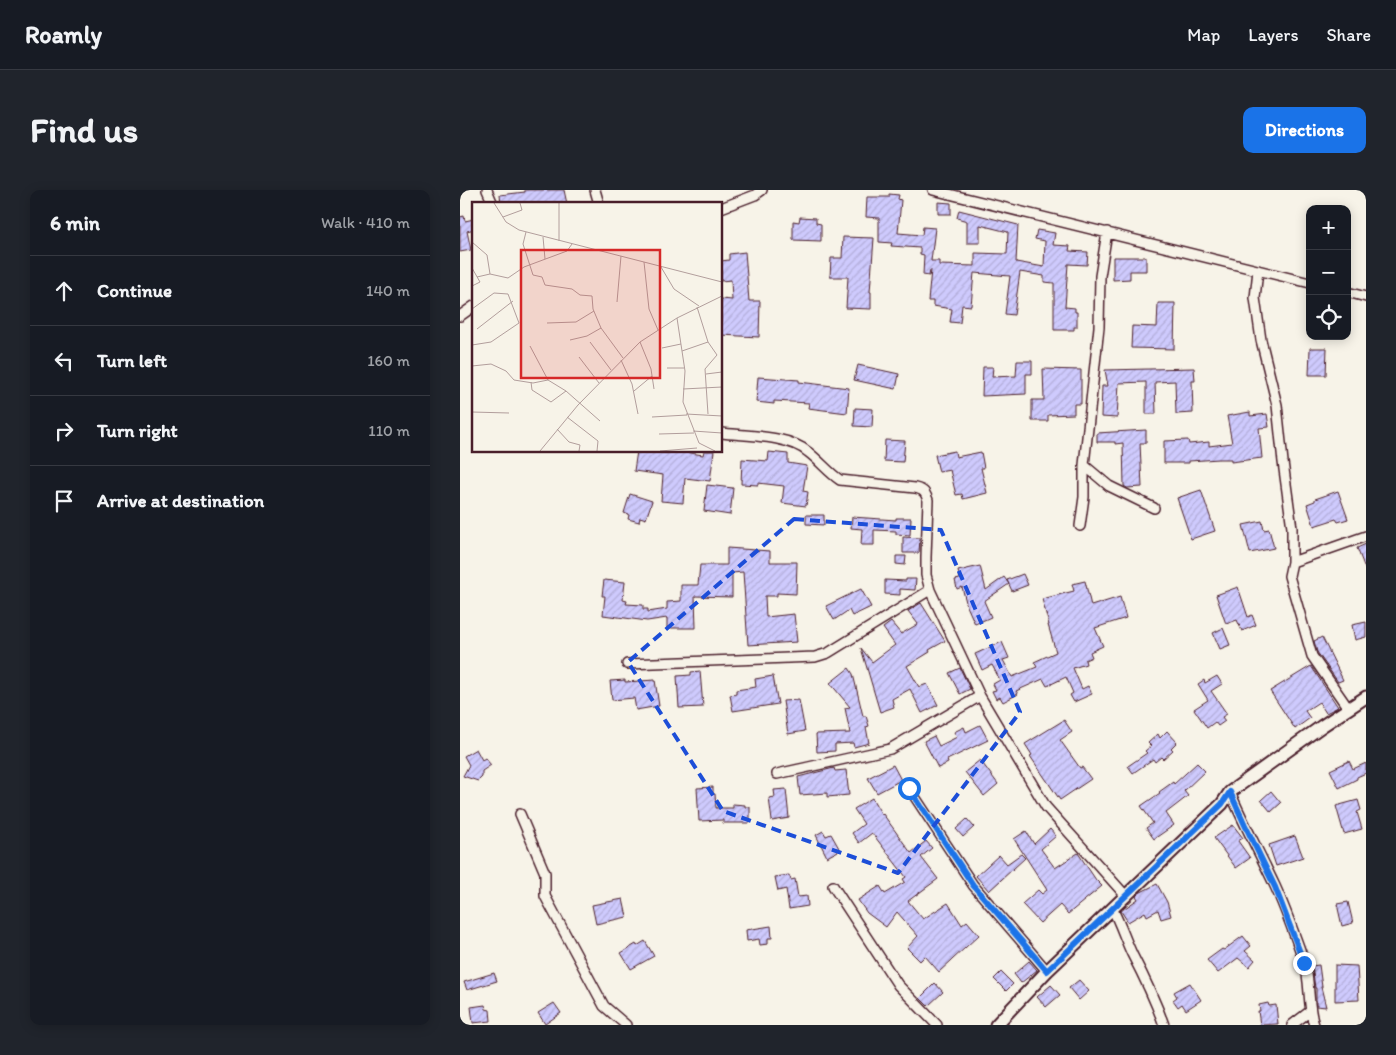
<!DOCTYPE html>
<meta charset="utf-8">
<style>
:root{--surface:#171b24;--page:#20242c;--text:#f1f3f6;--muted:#9ea1a6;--line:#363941;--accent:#1a73e8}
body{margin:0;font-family:Itim,sans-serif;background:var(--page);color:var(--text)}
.controls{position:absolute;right:15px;top:15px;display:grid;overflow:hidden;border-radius:10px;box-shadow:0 2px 12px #0003}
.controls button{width:45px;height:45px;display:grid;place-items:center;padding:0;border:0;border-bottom:1px solid var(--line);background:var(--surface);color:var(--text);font:25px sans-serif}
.stop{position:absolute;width:15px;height:15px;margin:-11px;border:4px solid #1a73e8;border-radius:50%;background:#fff}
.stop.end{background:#1a73e8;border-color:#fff;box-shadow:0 1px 5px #0008}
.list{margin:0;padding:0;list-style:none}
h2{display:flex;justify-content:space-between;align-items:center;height:65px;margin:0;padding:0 20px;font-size:21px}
h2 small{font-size:16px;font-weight:400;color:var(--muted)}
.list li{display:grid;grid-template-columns:32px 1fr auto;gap:15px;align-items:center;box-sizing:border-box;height:70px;padding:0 20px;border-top:1px solid var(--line)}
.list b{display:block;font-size:19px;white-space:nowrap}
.list em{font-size:16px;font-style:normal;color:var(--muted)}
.icon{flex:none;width:28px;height:28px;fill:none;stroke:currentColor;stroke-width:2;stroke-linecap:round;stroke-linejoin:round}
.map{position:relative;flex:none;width:906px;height:835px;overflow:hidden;border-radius:10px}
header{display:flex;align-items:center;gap:30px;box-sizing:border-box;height:70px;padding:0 25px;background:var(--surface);border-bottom:1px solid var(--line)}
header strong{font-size:24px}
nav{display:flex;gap:28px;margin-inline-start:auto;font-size:18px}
.intro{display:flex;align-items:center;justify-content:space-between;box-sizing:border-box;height:120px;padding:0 30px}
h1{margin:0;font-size:35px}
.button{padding:12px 22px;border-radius:10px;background:var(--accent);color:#fff;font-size:18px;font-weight:700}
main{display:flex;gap:30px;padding:0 30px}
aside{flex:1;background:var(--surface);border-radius:10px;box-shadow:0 2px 12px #0003}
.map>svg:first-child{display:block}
.building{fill:url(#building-hatch);stroke:#4a1f2b}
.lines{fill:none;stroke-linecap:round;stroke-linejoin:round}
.minor-casing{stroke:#4a1f2b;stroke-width:12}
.tertiary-casing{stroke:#4a1f2b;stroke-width:15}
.minor{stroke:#f7f3e8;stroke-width:9}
.tertiary{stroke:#f7f3e8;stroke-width:11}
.route{stroke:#1a73e8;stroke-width:6}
.marked{fill:none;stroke:#1d4ed8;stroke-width:4;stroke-dasharray:10 6;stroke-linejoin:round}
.inset-road{fill:none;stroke:#b29e9c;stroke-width:1}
.view{fill:#d62828;fill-opacity:0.15;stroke:#d62828;stroke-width:2.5}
.inset-edge{fill:none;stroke:#4a1f2b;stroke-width:2.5}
</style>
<header>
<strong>Roamly</strong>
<nav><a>Map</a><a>Layers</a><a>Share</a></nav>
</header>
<div class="intro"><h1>Find us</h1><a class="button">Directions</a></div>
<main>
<aside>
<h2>6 min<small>Walk · 410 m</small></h2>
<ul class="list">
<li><svg class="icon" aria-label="ahead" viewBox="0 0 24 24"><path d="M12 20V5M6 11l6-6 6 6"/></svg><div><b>Continue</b></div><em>140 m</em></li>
<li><svg class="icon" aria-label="left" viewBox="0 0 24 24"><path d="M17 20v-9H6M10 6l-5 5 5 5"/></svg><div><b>Turn left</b></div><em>160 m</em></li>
<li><svg class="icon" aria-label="right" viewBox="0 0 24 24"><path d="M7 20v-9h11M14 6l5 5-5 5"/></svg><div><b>Turn right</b></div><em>110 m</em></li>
<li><svg class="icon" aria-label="arrive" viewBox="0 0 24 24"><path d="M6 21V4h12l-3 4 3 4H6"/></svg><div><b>Arrive at destination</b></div></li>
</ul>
</aside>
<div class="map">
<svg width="906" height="835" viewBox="0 0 906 835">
<defs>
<pattern id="building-hatch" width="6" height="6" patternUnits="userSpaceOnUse" patternTransform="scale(1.25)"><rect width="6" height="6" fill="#cecafd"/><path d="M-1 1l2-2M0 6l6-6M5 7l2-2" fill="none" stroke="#b2add9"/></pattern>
</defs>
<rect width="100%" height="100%" fill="#f7f3e8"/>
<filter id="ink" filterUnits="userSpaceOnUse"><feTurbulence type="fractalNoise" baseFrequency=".02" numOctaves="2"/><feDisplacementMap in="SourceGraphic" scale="10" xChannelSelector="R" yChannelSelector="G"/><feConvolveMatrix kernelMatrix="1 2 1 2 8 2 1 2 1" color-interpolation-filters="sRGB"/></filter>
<g filter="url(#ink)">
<!-- building -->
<path class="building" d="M65,0h39l3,14h-66l-1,-9 25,-3z
M429,4l10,1 -1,4 3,1 -3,33 24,2 1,-8 12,1 -4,33h8v4l36,1v-13l32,1 1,-22 -28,-7v18h-13v-22l-10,-3 2,-8 59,15 -2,37 28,5 1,-26 -10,-2 2,-9 18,3 -2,12 17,1 -1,5 19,1 -1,13 -19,-1 -3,43 10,1v4h2v15h-3v3h-20v-47l-10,-1v-6l-24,-4 -6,43 -9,-1 5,-38 -36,-3 -3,33 -9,-1 -2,18 -10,-1 2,-13 -19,-3v-5h-5l3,-31h-1l-1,6 -6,-1 1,-20 -4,-1v-6l-29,-2 1,-3 -13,-1v-24l-13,-1 1,-20h22z
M478,12l13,1v11h-13z
M4,26l1,5 9,-2v10l-7,2 4,19 -11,2v-35z
M340,27l16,1v5l5,1v17l-28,-1v-19l6,1z
M383,47l31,1 -4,54h1v17l-25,-1 2,-31h-18l1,-19h11z
M285,62l4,49h11l-1,36 -38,-2v-36l11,1 -1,-20 -10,1v-20l8,-1v-6z
M653,67h33v14h-16v8l-17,1z
M698,113h17l-1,46 -43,-1 1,-22 25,1z
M850,158h17l-1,27h-17z
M557,171h15v13h-6v20l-44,2 1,-29h10l-1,10 24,-1z
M398,175l41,9 -3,15 -42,-9z
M734,178l1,13h-3l1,32 -17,1 -1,-33 -20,1 1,32h-10v-32l-27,1 -2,35 -16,-1 1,-31h6l-3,-16z
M583,179l38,1v34h-7v10l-26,1v6h-16v-21h12z
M298,187l41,3v2l50,6 -2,25 -39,-5 1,-5 -35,-2v3l-18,-2z
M395,218l18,1 -1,18 -18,-1z
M790,222v4l17,-2 2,13 -10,1 3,30 -31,4v-3h-12l-30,2v2h-25v-22l24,-1 1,4 20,-2v4l23,-3 -5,-27z
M686,240v13h-6l2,44 -15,1 -3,-2 -1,-43 -8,1v-2h-18v-9z
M425,250l20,1 -2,21 -19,-1z
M177,261l31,2 1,-2h9l25,4 1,-4h10l-4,30 -25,-3 -2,25 -22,-2 2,-26 -29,-4z
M495,261l1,6 25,-5 3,16h-3l6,25 -24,6 -1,-5 -6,1 -6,-25 -11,2 -4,-17z
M309,262l19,2v9l19,3 -4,25 5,1 -2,14 -24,-3 2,-17 -26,-3v2l-17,-1 1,-25 26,2z
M247,295l26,3 -3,27 -26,-4z
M741,300l14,41 -24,8 -14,-41z
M878,301l10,28 -10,3 -2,-3 -22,7 -7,-22 8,-3v-2z
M170,304l22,7 -6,18 -6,-2 -1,5 -11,-3 1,-4 -5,-2z
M346,325h18v10l-18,-1z
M392,327l44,3v-2h15l-1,17 -14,-1v-3l-22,-1v15h-13l1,-16 -11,-1z
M802,331l2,9 5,-1 5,19 -24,5 -7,-28z
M443,347l17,1 -1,15h-16z
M906,354v27l-9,-23z
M267,358l43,3v11h27l-1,32 -19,-1v3h-12l1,21 28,-3 3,28 -49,3 -5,-73 -11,1v24l-37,-1 1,32h-29v-10l-20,3 -44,-6 2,-19h-3l2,-16 21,2 -2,18 4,1 -1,3 17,1v4h5v3l19,-3v-7l14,-1v-16h17l2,-20h27z
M436,366h10l-1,9 -9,-1z
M520,376l6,24 18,-13 5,7 -25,17 7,16 -16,7 -8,-18 -5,-19 -5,2 -2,-9 5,-1 -2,-8z
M563,384l5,11 -16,6 -5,-11z
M446,389h10l-1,11 -15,-1v6l-15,-1v-14l21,1z
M625,391l6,25 29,-9 6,21 -31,10 8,18 -13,6 2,5 -7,3 1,4 -13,4 9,21 6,-3 4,8 -18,8 -4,-7 3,-2 -7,-16 -19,9 -4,-7 -27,12 2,3 -15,8 -3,-5 -4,2 -4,-8 4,-1 -3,-6 7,-4 -8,-15 -10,5 -7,-16 27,-12 7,16 -6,2 9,17 25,-10 -3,-5 22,-10 -8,-27h1l-7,-26 32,-8 -2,-7z
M778,397l10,30 4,-2 4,10 -14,6 -5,-11 -11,4 -10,-29z
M401,399l10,18 -19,9 -3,-6 -15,10 -8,-14z
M461,413l24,38 -16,9 1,2 -23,14 12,21 8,-3 11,21 -16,8 -12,-24 -18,10 2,8 -14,5 -19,-64 11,14 23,-17 -12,-17 8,-6 10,12 17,-10 -10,-13z
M906,432v15l-11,3 -3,-15z
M763,438l7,17 -10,4 -7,-16z
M862,447l21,43 -5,2 -21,-30 -3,-11z
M851,476l27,41 -12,6 -7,-11 -14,9 5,7 -15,11 -25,-38z
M389,478l4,6 10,42h3l3,10 -3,1 3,16 -15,4 -1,-4 -18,1v7l-18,1 -1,-18 34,-1 -5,-25 5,-1 -20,-24z
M500,478l10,21 -10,5 -11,-21z
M240,481l3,36 -24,1 -2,-32 14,-1v-3z
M313,486l5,28 -45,7 -3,-16 6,-1v-4l20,-3 -1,-8z
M757,486l5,8 -11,7 16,23 -5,3 3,4 -7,5 -3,-4 -8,6 -13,-19 14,-9 -10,-16 6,-4 1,3z
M165,490v2l30,-2 4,26 -23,4 -2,-12 -22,2 -2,-19z
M339,510l6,31 -17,3 -5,-33z
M604,530l8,12 -12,8 20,28 2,-1 9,12 -31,21 -30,-44 2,-1 -7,-11z
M520,535l8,15 -41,20 1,3 -10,5 -14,-27 10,-5 5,10 18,-9 -3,-5 10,-5 2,5z
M707,541l10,11 -6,6 2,2 -10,9 -2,-2 -6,5 -2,-3 -20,14 -5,-7 19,-13 -2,-2 6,-5 -3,-3 10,-9 2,4z
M16,559l6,11 3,-2 6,7 -9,6v6l-4,4 -15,-5 6,-11 -5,-9z
M520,570l18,24 -14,12 -19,-24z
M889,571l4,8 13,-6v10l-9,4v2l-18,9 -9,-18z
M737,573l8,8 -21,20 4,5 -22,17 8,12 -20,14 -8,-11 7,-5 -12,-17 19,-13 -1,-1 14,-10 1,2z
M433,575l8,15 -24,13 -9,-15z
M374,578l1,3 11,-1 3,25 -22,2v-4l-27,2 -2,-18z
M253,597v7h2l1,14h17v-4l12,1v2h5v16h-27v-3l-24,1 -2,-33z
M326,599l3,29 -17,3 -3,-23 6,-1 -1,-7z
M811,601l10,12 -10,9 -10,-12z
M412,608l10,17 1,-1 28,39 15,-12 6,7 -11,9 17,22 -30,22 15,18 25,-16 14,22 5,-4 12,14 -40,37 -14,-16 -5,5 -13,-13 11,-12 -21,-24 -11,15 -19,-14 -9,-13 22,-14 5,8 20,-12 -2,-3 3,-2 -34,-44 -13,10 -7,-10 12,-9 -10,-15z
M898,610l3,10 -4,2 5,17 -18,5 -8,-28z
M507,629l7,8 -11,10 -7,-8z
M773,635l10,13 -5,3 12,17 -14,10 -22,-30z
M590,639l6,7 -15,13 14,19 23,-15 18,27 6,6 -34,28 -8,-9 -20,18 -18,-19 16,-14 4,4 5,-4 -33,-51 12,-8 8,13z
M363,641l3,5 5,-2 9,16 -13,7 -11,-22z
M835,646l8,21 -27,9 -7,-21z
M561,664l4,4 -36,33 -13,-15 23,-21 8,9z
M329,685l2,5 4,-1 3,18 9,-1 1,10 -19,3 -3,-20 -8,2 -3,-14z
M697,694l10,18 4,14 -10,3 -3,-9 -11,6 -2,-4 -17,10 -7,-11 17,-12 -2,-3 3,-3z
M163,709l4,18 -31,7 -4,-19z
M888,712l5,21 -11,3 -5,-22z
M311,736l1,12h-4v6l-8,1 -1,-6 -12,2 -1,-11z
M783,746l8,10 -6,5 10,9 -6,7 -11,-9 -20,15 -11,-13 15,-11 2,1z
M185,751l9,15 -23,13 -10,-16 15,-9 1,2z
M569,771l8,9 -16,13 -7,-9z
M859,775l3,22h-1l5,20 -10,-1v-18h-1l-3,-22z
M875,775l22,1 2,34 -24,1z
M541,782l12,12 -7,7 -12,-12z
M34,783l3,8 -30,9 -3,-8z
M619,790l10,11 -10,9 -10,-12z
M475,793l8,9 -15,14 -8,-8z
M730,793l11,17 -15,10 -4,-6 -4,3 -5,-7 4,-3 -3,-5z
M591,795l9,10 -14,12 -9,-10z
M94,813l7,10 -16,11 -7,-11z
M808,813l1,3 7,-1 2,19 -18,1 -2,-14h2l-1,-6z
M25,815l1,4 4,1 1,11 -18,2 -2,-16z"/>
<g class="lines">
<defs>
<path id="minor" d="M27,0l6,14
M135,0l4,14
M473,0l377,93
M261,18l34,-13 7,-5
M798,80l-3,28 6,42 16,65 6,57 9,66v34l-3,14 23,80 36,52
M887,102l19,5
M0,126l14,-10
M261,243c26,3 67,2 87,19 12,9 20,20 32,28l75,8c9,2 10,4 13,12l-2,57v18l4,15 50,106 66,111 79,88
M624,275l25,21 45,22
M620,336l4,-29v-32l15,-138 1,-51 7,-44
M832,372l74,-26
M167,474l188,-7 13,-4 102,-63
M317,584l113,-25 90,-53
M449,598l64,97 74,86
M770,602c14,32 30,62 45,94 11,24 20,50 29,75 7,21 3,43 10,64
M60,624l25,59v23l59,110 22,19
M373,696l65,99 39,40
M652,718c8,15 13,31 20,46 12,23 23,46 32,71
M832,835l17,-13"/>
<path id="tertiary" d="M536,835l51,-54 175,-167 8,-12 92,-66 44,-29"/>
</defs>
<!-- minor casing -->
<use href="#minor" class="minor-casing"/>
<!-- tertiary casing -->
<use href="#tertiary" class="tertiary-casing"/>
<!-- minor -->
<use href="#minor" class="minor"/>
<!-- tertiary -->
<use href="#tertiary" class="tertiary"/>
</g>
</g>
<g class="lines" filter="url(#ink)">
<!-- route -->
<path class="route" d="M449,598l64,97 74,86 175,-167 8,-12 15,33 30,62 29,76"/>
</g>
<!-- marked area -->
<path class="marked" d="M334,329l147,11 79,182 -122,161 -175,-62 -95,-149z"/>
<!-- overview -->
<g transform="translate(12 12)">
<rect width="250" height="250" fill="#f7f3e8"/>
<path class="inset-road" d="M22,1l12,19 13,8 203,52M87,1v38M31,15l19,-7 -2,-7M54,30l-3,12 10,31 9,2 3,8 27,4 8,6 12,1 1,13 8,19 22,30M71,35l2,22M0,40l15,13 3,19M172,60l5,47 9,21M189,65l13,22 25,17M0,66l8,14 -8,4M5,75l13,-3 18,4 16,-11 43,-16 5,-7M145,100l4,-46M225,105l11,35 9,13 -12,14 3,45M0,107l22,-16 14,1 11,29 -28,19 -19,3M205,116l8,53 -2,31 16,41M75,121l29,-1 18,-11M5,127l36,-28M98,138l17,-4 14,-8M118,140l21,28M168,140l11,27 3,20M58,144l18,34M190,146l19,-4M210,149l26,-9M107,155l20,26M149,158l11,24 6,30M0,164l19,-2 15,7 8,9 19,3 15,-3 18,11 34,30M195,166h17M234,172l16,-2M59,180l1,8 19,12 15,-11M211,187l39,-2M162,189l18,-15M0,210l37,1M214,212l36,2M95,215l31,24 -1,10M180,215l35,-2M85,227l12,13 11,3 -1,6M221,229l29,2M187,232l35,-1M227,241l16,8M68,249l38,-46 62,-63 37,-24 45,-22M188,249l37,-3"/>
<path class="view" d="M49,48h139v128h-139z"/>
<rect width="250" height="250" class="inset-edge"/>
</g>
</svg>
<div class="controls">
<button>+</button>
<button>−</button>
<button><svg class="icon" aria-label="locate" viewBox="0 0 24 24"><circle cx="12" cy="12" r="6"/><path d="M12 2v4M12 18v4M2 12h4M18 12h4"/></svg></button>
</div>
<div class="stop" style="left:449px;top:598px"></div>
<div class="stop end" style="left:844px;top:773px"></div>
</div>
</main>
